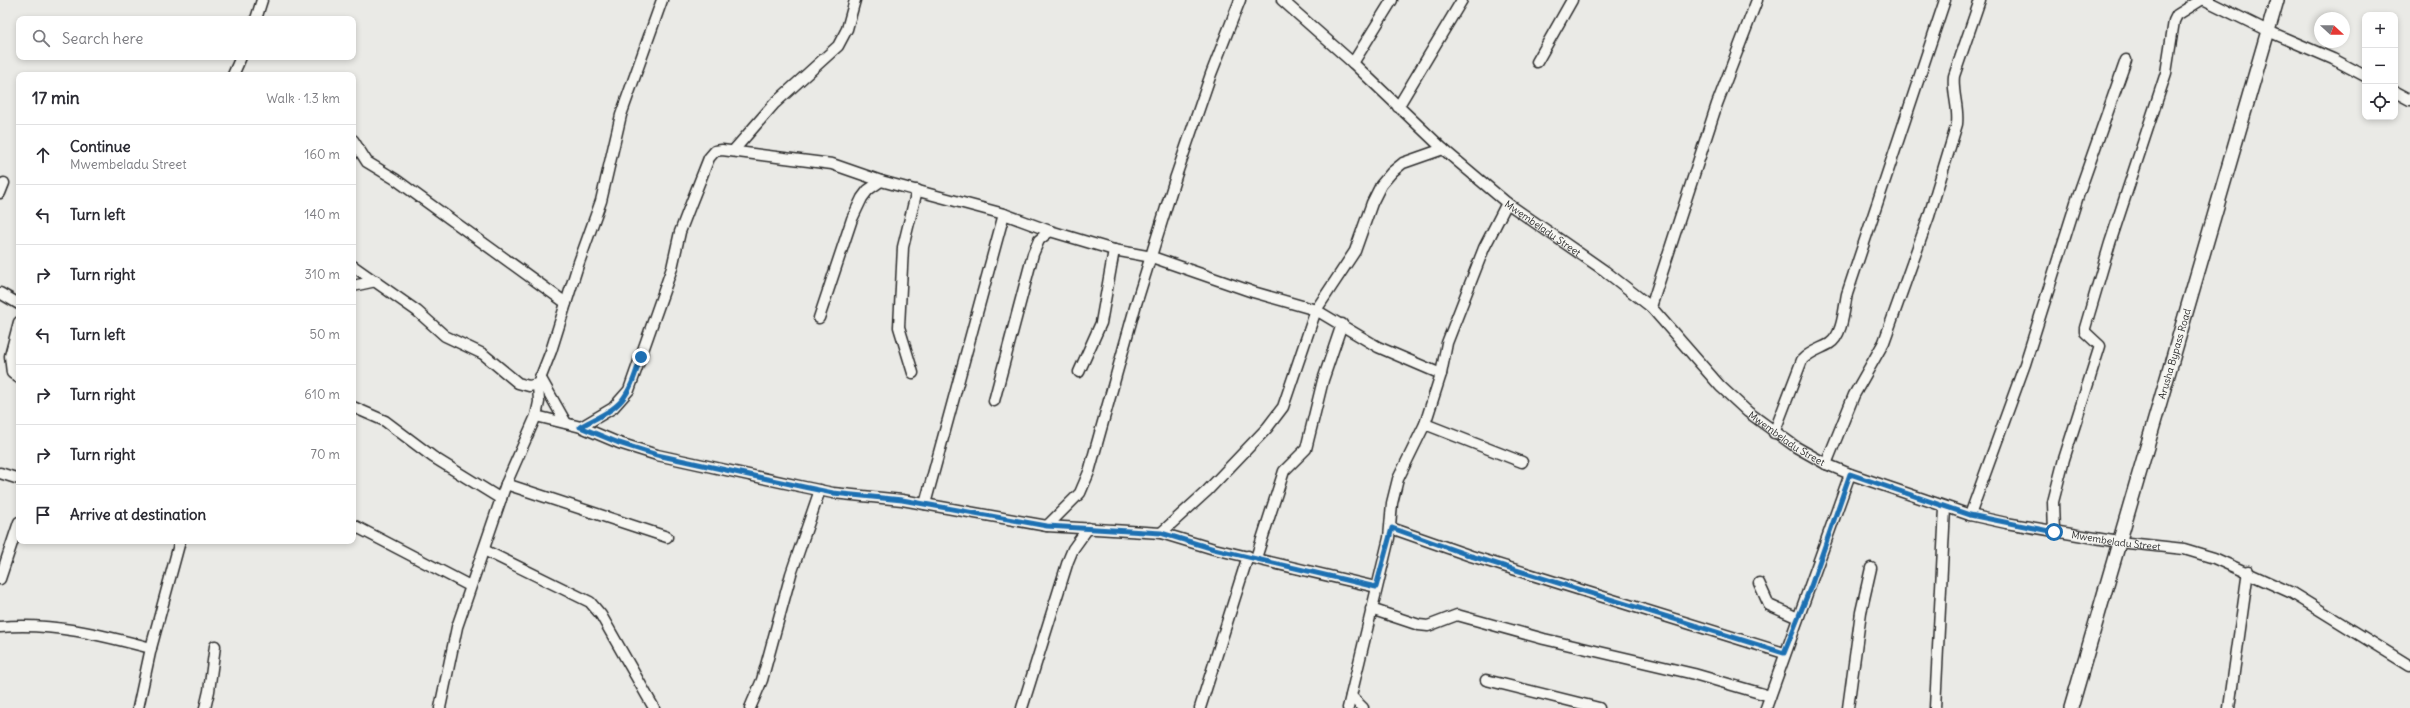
<!DOCTYPE html>
<meta charset="utf-8">
<style>
:root{--surface:#fff;--page:#f2f2f3;--text:#2b2b33;--muted:#7c7c81;--line:#e1e1e2}
body{margin:0;font-family:Delius,sans-serif;background:var(--page);color:var(--text)}
.controls{position:absolute;right:12px;top:12px;display:grid;overflow:hidden;border-radius:8px;box-shadow:0 2px 6px #0003}
.controls button{width:36px;height:36px;display:grid;place-items:center;padding:0;border:0;border-bottom:1px solid var(--line);background:var(--surface);color:var(--text);font:20px sans-serif}
.compass{position:absolute;left:2314px;top:12px;width:36px;height:36px;border-radius:50%;background:var(--surface);box-shadow:0 2px 6px #0003;rotate:111deg}
.stop{position:absolute;width:12px;height:12px;margin:-9px;border:3px solid #1f6fb2;border-radius:50%;background:#fff}
.stop.end{background:#1f6fb2;border-color:#fff;box-shadow:0 1px 4px #0008}
.list{margin:0;padding:0;list-style:none}
h2{display:flex;justify-content:space-between;align-items:center;height:52px;margin:0;padding:0 16px;font-size:17px}
h2 small{font-size:13px;font-weight:400;color:var(--muted)}
.list li{display:grid;grid-template-columns:26px 1fr auto;gap:12px;align-items:center;box-sizing:border-box;height:60px;padding:0 16px;border-top:1px solid var(--line)}
.list b{display:block;font-size:15px;white-space:nowrap}
.list p{margin:0;font-size:13px;white-space:nowrap;color:var(--muted)}
.list em{font-size:13px;font-style:normal;color:var(--muted)}
.icon{flex:none;width:22px;height:22px;fill:none;stroke:currentColor;stroke-width:2;stroke-linecap:round;stroke-linejoin:round}
.map{position:relative;flex:none;width:2410px;height:708px;overflow:hidden}
.search{position:absolute;background:var(--surface);box-shadow:0 2px 6px #0003;left:16px;top:16px;width:340px;height:44px;display:flex;align-items:center;gap:10px;box-sizing:border-box;padding:0 14px;border-radius:8px;color:var(--muted);font-size:15px}
.panel{position:absolute;background:var(--surface);box-shadow:0 2px 6px #0003;left:16px;top:72px;width:340px;height:472px;border-radius:8px}
.map>svg:first-child{display:block}
.lines{fill:none;stroke-linecap:round;stroke-linejoin:round}
.minor-casing{stroke:#2b2b2b;stroke-width:13}
.major-casing{stroke:#2b2b2b;stroke-width:16}
.minor{stroke:#f6f6f2;stroke-width:10}
.major{stroke:#f6f6f2;stroke-width:13}
.route{stroke:#1f6fb2;stroke-width:5}
.labels{text-anchor:middle;stroke-width:3;stroke-linejoin:round;paint-order:stroke}
.street-label{font-size:10px;fill:#2b2b2b;stroke:#f6f6f2}
</style>
<div class="map">
<svg width="2410" height="708" viewBox="0 0 2410 708">
<rect width="100%" height="100%" fill="#eaeae6"/>
<filter id="ink" filterUnits="userSpaceOnUse"><feTurbulence type="fractalNoise" baseFrequency=".025" numOctaves="2"/><feDisplacementMap in="SourceGraphic" scale="8" xChannelSelector="R" yChannelSelector="G"/><feConvolveMatrix kernelMatrix="1 2 1 2 8 2 1 2 1" color-interpolation-filters="sRGB"/></filter>
<g filter="url(#ink)">
<g class="lines">
<defs>
<g id="minor">
<path id="s1" d="M1282,0l71,63 90,86 64,54 98,68 46,36 69,79 28,26 48,35 30,17 24,10 120,41 36,8 113,19 65,7 30,9 78,35 118,73"/>
<path d="M2205,0l63,31 65,28 32,17"/>
<path d="M256,19l6,-19"/>
<path d="M1537,62l35,-62"/>
<path d="M1353,63l39,-63"/>
<path d="M233,75l8,-18"/>
<path d="M2395,92l15,8"/>
<path d="M1398,107l64,-107"/>
<path d="M353,140l14,22 28,17 171,124"/>
<path d="M734,150l40,-46 64,-58 9,-17 8,-29"/>
<path d="M0,193l4,-10"/>
<path d="M353,266l64,45 28,25 38,18 35,29 11,3 9,-2"/>
<path d="M353,286l23,-5"/>
<path d="M0,293l19,11"/>
<path d="M1651,307l66,-203 40,-104"/>
<path d="M819,318l33,-99 10,-21 6,-8 13,-9"/>
<path d="M19,322l-9,34 2,17 7,5"/>
<path d="M1079,372l22,-49 13,-73"/>
<path d="M913,373l-14,-46 4,-80 14,-57"/>
<path d="M540,377l26,46"/>
<path d="M994,401l39,-147 6,-14 11,-9"/>
<path d="M353,407l32,14 48,36 68,42"/>
<path d="M536,416l45,11 38,16 38,12 147,32 29,6 69,7 145,26 114,7 53,16 162,38"/>
<path d="M1425,424l97,38"/>
<path d="M581,427l32,-19 16,-18 43,-122 8,-36 10,-26 19,-48 6,-7 7,-1 110,14 49,17 123,33 46,17 64,19 38,7 101,35 63,18 62,37 63,27"/>
<path d="M1774,433l28,-73c7,-8 18,-11 27,-16 14,-8 15,-36 18,-50l98,-294"/>
<path d="M1826,464l28,-69 30,-53 45,-126 28,-92c2,-17 -5,-31 -3,-48l26,-76"/>
<path d="M0,473l19,6"/>
<path d="M506,484l161,53"/>
<path d="M925,504l79,-290"/>
<path d="M1970,515l55,-151 53,-168 48,-136"/>
<path d="M353,525l117,61"/>
<path d="M1047,526l33,-33 9,-21 47,-168 40,-128 35,-102 29,-74"/>
<path d="M1391,528l80,28 313,97"/>
<path d="M2054,532l-1,-30 11,-43 36,-113 -15,-14v-4l25,-85 56,-170 8,-52 3,-6 24,-15"/>
<path d="M1161,533l46,-42 60,-63 16,-21 33,-97 39,-59 17,-48 9,-18 11,-13 11,-9 40,-14"/>
<path d="M484,550l106,52 11,13 53,93"/>
<path d="M1256,558l28,-87 22,-22 17,-69 19,-56"/>
<path d="M0,579l19,-57"/>
<path d="M1759,583l10,22 29,13"/>
<path d="M1371,609l48,16 9,1 29,-11 87,24 150,35 76,22"/>
<path d="M0,627c51,-5 102,8 151,21"/>
<path d="M1486,680l113,28"/>
<path d="M1351,696l12,12"/>
<path d="M138,708l13,-60 29,-107"/>
<path d="M205,708l4,-17 6,-45"/>
<path d="M440,708l17,-81 49,-143 30,-68 3,-14 -1,-18 13,-33 27,-86 23,-64 20,-86 41,-115"/>
<path d="M750,708l12,-28 29,-106 29,-84"/>
<path d="M1022,708l46,-147 5,-12 15,-21"/>
<path d="M1200,708l48,-152"/>
<path d="M1348,708l41,-170 3,-35 6,-24 27,-55 16,-50 6,-31 37,-95 23,-45"/>
<path d="M1766,708l84,-234"/>
<path d="M1848,708l13,-96 10,-44"/>
<path d="M1935,708l10,-200"/>
<path d="M2229,708l19,-137"/>
</g>
<g id="major">
<path id="s2" d="M2071,708l206,-708"/>
</g>
</defs>
<!-- minor casing -->
<use href="#minor" class="minor-casing"/>
<!-- major casing -->
<use href="#major" class="major-casing"/>
<!-- minor -->
<use href="#minor" class="minor"/>
<!-- major -->
<use href="#major" class="major"/>
</g>
</g>
<g class="lines" filter="url(#ink)">
<!-- route -->
<path class="route" d="M641,357c-5,14 -9,31 -19,43 -10,12 -28,19 -42,27l39,16 38,12 147,32 29,6 69,7 145,26 114,7 53,16 162,38 16,-59 79,28 313,97 27,-67 39,-112 120,41 84,17"/>
</g>
<g class="labels">
<!-- street labels -->
<g class="street-label">
<text dy="4" stroke="none"><textPath href="#s1" startOffset="347">Mwembeladu Street</textPath></text>
<text dy="4" stroke="none"><textPath href="#s2" startOffset="369">Arusha Bypass Road</textPath></text>
<text dy="4" stroke="none"><textPath href="#s1" startOffset="671">Mwembeladu Street</textPath></text>
<text dy="4" stroke="none"><textPath href="#s1" startOffset="1019">Mwembeladu Street</textPath></text>
</g>
</g>
</svg>
<div class="controls">
<button>+</button>
<button>−</button>
<button><svg class="icon" aria-label="locate" viewBox="0 0 24 24"><circle cx="12" cy="12" r="6"/><path d="M12 2v4M12 18v4M2 12h4M18 12h4"/></svg></button>
</div>
<svg class="compass" viewBox="-18 -18 36 36"><path d="M0-13l5 13h-10z" fill="#e53935"/><path d="M0 13l5-13h-10z" fill="#7c7c81"/></svg>
<div class="stop" style="left:2054px;top:532px"></div>
<div class="stop end" style="left:641px;top:357px"></div>
<div class="search"><svg class="icon" aria-label="search" viewBox="0 0 24 24"><circle cx="10" cy="10" r="6"/><path d="M15 15l6 6"/></svg>Search here</div>
<section class="panel">
<h2>17 min<small>Walk · 1.3 km</small></h2>
<ul class="list">
<li><svg class="icon" aria-label="ahead" viewBox="0 0 24 24"><path d="M12 20V5M6 11l6-6 6 6"/></svg><div><b>Continue</b><p>Mwembeladu Street</p></div><em>160 m</em></li>
<li><svg class="icon" aria-label="left" viewBox="0 0 24 24"><path d="M17 20v-9H6M10 6l-5 5 5 5"/></svg><div><b>Turn left</b></div><em>140 m</em></li>
<li><svg class="icon" aria-label="right" viewBox="0 0 24 24"><path d="M7 20v-9h11M14 6l5 5-5 5"/></svg><div><b>Turn right</b></div><em>310 m</em></li>
<li><svg class="icon" aria-label="left" viewBox="0 0 24 24"><path d="M17 20v-9H6M10 6l-5 5 5 5"/></svg><div><b>Turn left</b></div><em>50 m</em></li>
<li><svg class="icon" aria-label="right" viewBox="0 0 24 24"><path d="M7 20v-9h11M14 6l5 5-5 5"/></svg><div><b>Turn right</b></div><em>610 m</em></li>
<li><svg class="icon" aria-label="right" viewBox="0 0 24 24"><path d="M7 20v-9h11M14 6l5 5-5 5"/></svg><div><b>Turn right</b></div><em>70 m</em></li>
<li><svg class="icon" aria-label="arrive" viewBox="0 0 24 24"><path d="M6 21V4h12l-3 4 3 4H6"/></svg><div><b>Arrive at destination</b></div></li>
</ul>
</section>
</div>
